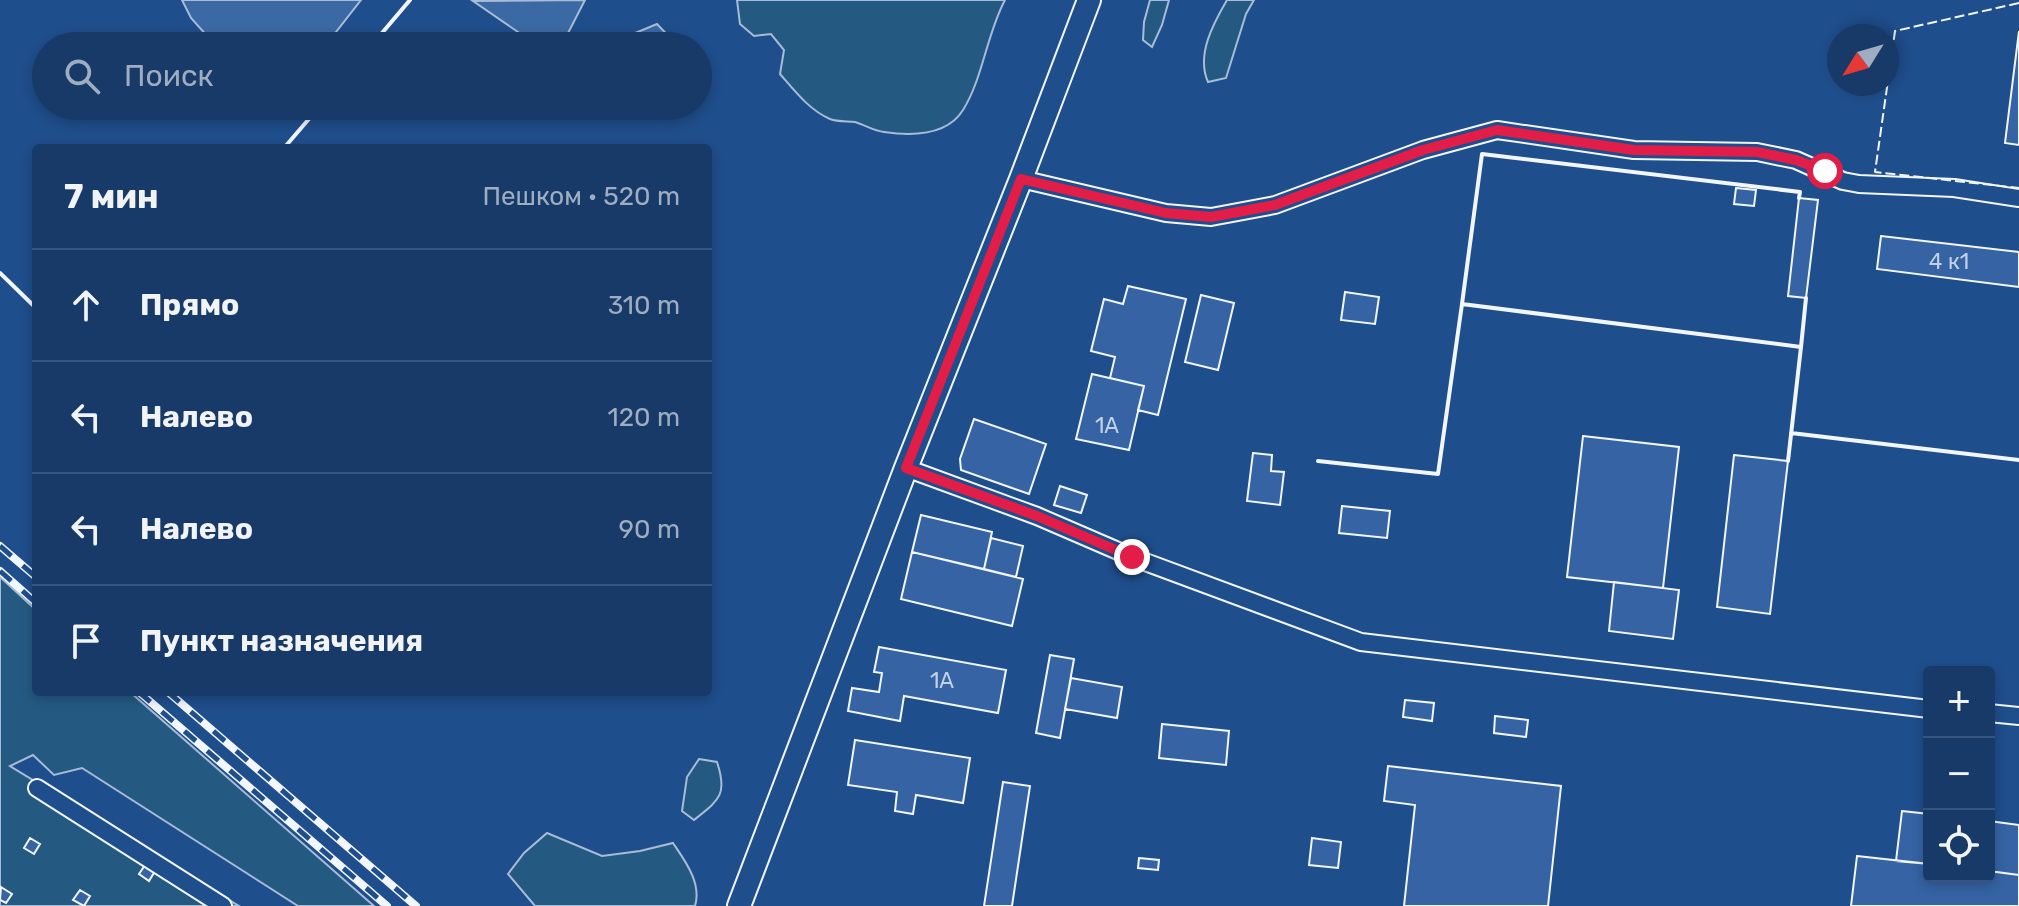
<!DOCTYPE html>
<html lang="ru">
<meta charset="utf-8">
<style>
:root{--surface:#173a69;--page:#244571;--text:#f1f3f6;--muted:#9eadc0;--line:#36547d}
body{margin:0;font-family:Rubik,sans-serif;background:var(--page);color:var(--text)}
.controls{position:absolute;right:24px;bottom:24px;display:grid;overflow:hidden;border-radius:8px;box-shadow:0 4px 12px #0003}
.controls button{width:72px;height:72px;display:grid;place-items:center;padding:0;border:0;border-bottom:2px solid var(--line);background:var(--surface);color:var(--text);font:40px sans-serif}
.compass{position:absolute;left:1827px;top:24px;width:72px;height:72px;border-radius:50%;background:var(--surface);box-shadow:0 4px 12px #0003;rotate:233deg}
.stop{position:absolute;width:24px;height:24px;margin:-18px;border:6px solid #e11d48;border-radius:50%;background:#fff}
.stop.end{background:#e11d48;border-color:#fff;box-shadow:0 2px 8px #0008}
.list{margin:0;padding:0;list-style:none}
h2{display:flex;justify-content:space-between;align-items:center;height:104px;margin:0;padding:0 32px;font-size:34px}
h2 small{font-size:26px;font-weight:400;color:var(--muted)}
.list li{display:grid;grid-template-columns:52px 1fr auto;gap:24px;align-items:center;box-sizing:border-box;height:112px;padding:0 32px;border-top:2px solid var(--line)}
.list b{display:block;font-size:30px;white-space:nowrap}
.list em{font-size:26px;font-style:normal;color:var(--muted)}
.icon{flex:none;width:44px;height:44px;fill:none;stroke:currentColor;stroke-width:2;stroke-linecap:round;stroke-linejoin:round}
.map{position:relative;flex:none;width:2019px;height:906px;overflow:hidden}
.search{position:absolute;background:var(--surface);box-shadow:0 4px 12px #0003;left:32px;top:32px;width:680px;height:88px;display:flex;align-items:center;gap:20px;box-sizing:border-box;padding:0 28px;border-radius:44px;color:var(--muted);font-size:30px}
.panel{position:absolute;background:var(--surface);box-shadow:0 4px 12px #0003;left:32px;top:144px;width:680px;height:552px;border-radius:8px}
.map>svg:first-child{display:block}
.green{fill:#245a82;stroke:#a8bbd7;stroke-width:2}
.water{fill:#3b69a3;stroke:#a8bbd7;stroke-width:2}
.building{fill:#3563a3;stroke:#f2f6ff;stroke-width:2}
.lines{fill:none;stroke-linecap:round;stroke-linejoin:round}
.street-casing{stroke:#f2f6ff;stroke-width:20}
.secondary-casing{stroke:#f2f6ff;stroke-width:26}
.street{stroke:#1f4e8c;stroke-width:16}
.secondary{stroke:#1f4e8c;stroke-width:22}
.rail-casing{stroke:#f2f6ff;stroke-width:8}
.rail{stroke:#1f4e8c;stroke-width:5;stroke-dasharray:15;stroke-linecap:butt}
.fence{stroke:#f2f6ff;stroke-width:2;stroke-dasharray:10 4;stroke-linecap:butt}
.wall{stroke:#f2f6ff;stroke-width:4}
.route{stroke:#e11d48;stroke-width:10}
.labels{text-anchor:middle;stroke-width:6;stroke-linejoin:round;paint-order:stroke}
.number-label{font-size:22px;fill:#c3d1e8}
</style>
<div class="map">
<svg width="2019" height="906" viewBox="0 0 2019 906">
<rect width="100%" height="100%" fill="#1f4e8c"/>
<!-- green -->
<path class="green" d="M737,0h268c-18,33 -22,78 -42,110 -16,26 -51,26 -79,22 -10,-1 -19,-7 -29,-10 -8,-1 -17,0 -25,-3 -21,-9 -36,-29 -50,-45l4,-24 -13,-16 -17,2 -14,-12z
M1150,0h19l-7,25 -10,22 -9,-7 1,-18z
M1227,0h27l-8,14 -20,64 -18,4c-12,-27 5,-58 19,-82z
M0,577l36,33v82h94l244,214h-76l-216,-138 -28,7 -21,-20 -23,11 229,140h-239z
M699,759l18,3c11,33 2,38 -23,58l-12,-9 5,-34z
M547,833l55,23 38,-5 33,-8c12,18 29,40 22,63h-160l-27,-32 16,-21z"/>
<!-- water -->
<path class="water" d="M182,0h179l-36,46h-109l-25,-28z
M585,0l-19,37 -15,9 -17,-3 -61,-42z
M657,24l21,22h-68l1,-3z"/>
<!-- building -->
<path class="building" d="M2019,31v114l-14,-2z
M1736,188l20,2 -2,16 -20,-2z
M1799,198l19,2 -12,98 -18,-2z
M1881,236l138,16v35l-142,-18z
M1128,286l58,13 -28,116 -20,-5 6,-24 -34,-8 5,-21 -24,-6 13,-52 19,5z
M1345,292l34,5 -4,27 -34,-4z
M1201,295l33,8 -16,67 -33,-8z
M1092,374l52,12 -15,64 -53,-11z
M974,419l72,25 -17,50 -68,-24 -1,-11z
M1583,436l96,11 -16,141 -96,-11z
M1253,453l19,2 -1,16 13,1 -4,33 -33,-4z
M1734,455l54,6 -18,153 -53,-7z
M1060,486l27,9 -6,18 -27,-8z
M1342,506l48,5 -3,27 -48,-5z
M921,515l71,17 -8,37 -72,-17z
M991,538l32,8 -7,31 -32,-8z
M912,552l111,27 -11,47 -111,-27z
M1614,582l65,8 -6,49 -64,-8z
M879,647l127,23 -8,43 -94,-17 -4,25 -52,-10 4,-23 27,4 3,-19 -8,-1z
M1050,655l24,4 -14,79 -24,-5z
M1071,678l51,9 -5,31 -52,-9z
M1405,700l29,3 -2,18 -29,-4z
M1495,716l33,4 -2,17 -32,-4z
M1162,724l67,7 -3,34 -67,-7z
M855,740l115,18 -7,45 -47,-8 -3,19 -18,-3 2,-19 -49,-7z
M1388,766l173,20 -13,120h-144l11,-101 -31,-4z
M1003,782l27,4 -18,120h-28z
M1902,811l27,3v50l-33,-3z
M1989,821l30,4v50l-30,-4z
M30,838l10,6 -6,10 -10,-6z
M1312,838l29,4 -3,26 -29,-3z
M1857,856l72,8v12h60v-5l30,4v31h-168z
M1139,858l20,2 -1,10 -20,-2z
M145,865l10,6 -6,10 -10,-7z
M1,887l11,7 -6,9 -6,-3z
M80,890l10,6 -6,10 -11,-6z"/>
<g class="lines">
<defs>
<path id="street" d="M1021,179l145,34 45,4 64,-12 148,-55 74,-20 137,20 123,2 39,8 47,21 16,3 95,4 65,10
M906,468l131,48 95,41 229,85 568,67
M1989,713l30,3
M37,788l186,118"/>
<path id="secondary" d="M739,906l167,-438 115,-289 68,-179"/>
</defs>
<!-- street casing -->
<use href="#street" class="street-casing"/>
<!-- secondary casing -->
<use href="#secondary" class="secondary-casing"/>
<!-- street -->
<use href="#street" class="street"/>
<!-- secondary -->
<use href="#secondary" class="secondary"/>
<defs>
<path id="rail" d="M0,546l36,31
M0,571l36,32
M139,692l248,214
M168,692l248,214"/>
</defs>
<!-- rail casing -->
<use href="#rail" class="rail-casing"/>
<!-- rail -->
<use href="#rail" class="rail"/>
<!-- fence -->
<path class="fence" d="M2019,3l-124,28 -20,141 144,16"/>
<!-- wall -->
<path class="wall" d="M371,46l39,-46
M284,148l36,-42
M1799,198l1,-6 -318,-38 -20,150 339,43 5,-49
M0,273l36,35
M1791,433l228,27
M1318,461l120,13 24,-170
M1788,461l13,-114"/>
</g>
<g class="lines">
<!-- route -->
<path class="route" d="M1132,557l-95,-41 -131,-48 115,-289 145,34 45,4 64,-12 148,-55 74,-20 137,20 123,2 39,8 29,11"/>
</g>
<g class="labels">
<!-- number labels -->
<g class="number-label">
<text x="1949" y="269">4 к1</text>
<text x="1107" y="433">1А</text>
<text x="942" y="688">1А</text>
</g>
</g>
</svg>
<div class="controls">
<button>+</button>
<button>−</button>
<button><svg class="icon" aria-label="locate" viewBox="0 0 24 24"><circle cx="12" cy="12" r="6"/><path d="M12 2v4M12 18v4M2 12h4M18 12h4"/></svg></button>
</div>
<svg class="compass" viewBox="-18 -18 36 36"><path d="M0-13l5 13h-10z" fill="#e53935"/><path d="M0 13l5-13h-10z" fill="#9eadc0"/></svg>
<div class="stop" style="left:1825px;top:171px"></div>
<div class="stop end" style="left:1132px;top:557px"></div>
<div class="search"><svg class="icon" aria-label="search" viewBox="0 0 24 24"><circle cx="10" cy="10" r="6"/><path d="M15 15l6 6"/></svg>Поиск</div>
<section class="panel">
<h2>7 мин<small>Пешком · 520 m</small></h2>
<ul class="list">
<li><svg class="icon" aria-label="ahead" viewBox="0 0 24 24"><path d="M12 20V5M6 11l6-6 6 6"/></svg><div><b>Прямо</b></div><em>310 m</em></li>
<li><svg class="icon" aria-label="left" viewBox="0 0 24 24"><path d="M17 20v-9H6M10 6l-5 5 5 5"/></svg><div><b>Налево</b></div><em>120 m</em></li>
<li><svg class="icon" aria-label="left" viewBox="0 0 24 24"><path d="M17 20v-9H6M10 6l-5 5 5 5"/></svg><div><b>Налево</b></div><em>90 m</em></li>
<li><svg class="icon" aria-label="arrive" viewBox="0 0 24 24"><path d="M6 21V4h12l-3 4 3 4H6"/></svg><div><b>Пункт назначения</b></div></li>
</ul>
</section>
</div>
